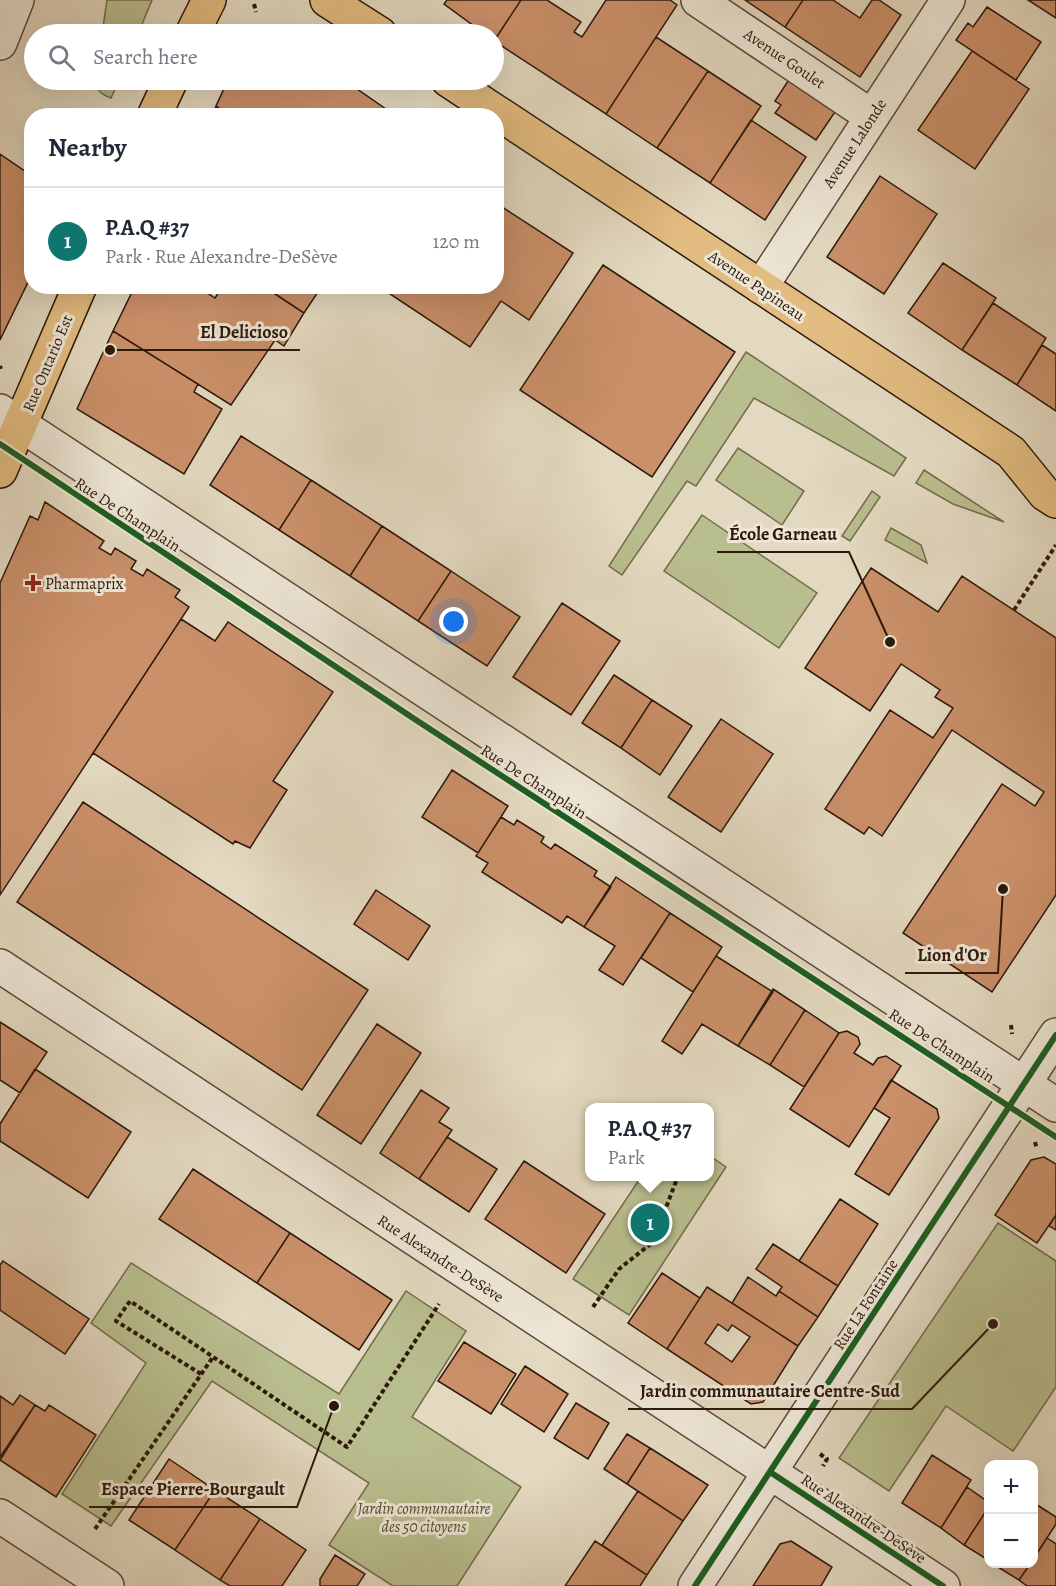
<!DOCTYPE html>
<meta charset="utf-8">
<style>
:root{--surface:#fff;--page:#f2f2f3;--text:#1f2937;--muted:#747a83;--line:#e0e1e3;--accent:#0f766e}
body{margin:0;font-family:Alegreya,serif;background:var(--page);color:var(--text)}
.controls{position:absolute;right:18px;bottom:18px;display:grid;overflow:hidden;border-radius:12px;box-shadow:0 6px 24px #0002}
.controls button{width:54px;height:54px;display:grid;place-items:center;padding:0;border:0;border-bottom:2px solid var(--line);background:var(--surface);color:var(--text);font:30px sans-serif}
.you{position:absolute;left:454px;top:622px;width:21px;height:21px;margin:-15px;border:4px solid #fff;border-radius:50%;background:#1a73e8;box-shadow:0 0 0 9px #1a73e833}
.badge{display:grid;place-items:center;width:39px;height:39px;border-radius:50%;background:var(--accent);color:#fff;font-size:20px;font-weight:700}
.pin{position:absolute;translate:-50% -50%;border:3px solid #fff;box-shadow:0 2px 6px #0006}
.popup{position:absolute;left:585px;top:1103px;width:129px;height:78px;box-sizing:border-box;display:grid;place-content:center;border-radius:12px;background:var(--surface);filter:drop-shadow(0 2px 4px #0005);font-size:20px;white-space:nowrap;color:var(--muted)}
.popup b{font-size:22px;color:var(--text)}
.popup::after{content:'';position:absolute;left:50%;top:100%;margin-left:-12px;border:12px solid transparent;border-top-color:var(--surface)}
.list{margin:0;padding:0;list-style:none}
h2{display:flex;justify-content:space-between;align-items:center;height:78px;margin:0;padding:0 24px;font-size:26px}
h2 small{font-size:20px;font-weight:400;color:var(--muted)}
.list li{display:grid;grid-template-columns:39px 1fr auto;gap:18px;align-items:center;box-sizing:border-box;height:108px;padding:0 24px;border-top:2px solid var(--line)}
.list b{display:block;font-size:22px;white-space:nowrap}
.list p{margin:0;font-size:20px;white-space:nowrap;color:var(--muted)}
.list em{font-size:20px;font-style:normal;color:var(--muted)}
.icon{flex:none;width:33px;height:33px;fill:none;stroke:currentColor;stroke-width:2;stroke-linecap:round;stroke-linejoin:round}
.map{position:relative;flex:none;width:1056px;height:1586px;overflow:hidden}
.search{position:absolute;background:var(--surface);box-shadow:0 6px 24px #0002;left:24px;top:24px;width:480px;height:66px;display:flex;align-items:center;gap:15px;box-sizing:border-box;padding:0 21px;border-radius:33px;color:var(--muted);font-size:22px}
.panel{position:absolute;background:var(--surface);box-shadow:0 6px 24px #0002;left:24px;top:108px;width:480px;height:186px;border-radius:24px}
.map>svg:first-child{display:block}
.green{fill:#b9be8e;stroke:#736b4c;stroke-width:1.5}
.building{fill:#ca906a;stroke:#2d180a;stroke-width:1.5;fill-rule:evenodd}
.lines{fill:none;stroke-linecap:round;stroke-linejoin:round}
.minor-casing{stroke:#5a4838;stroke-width:36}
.major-casing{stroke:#2d180a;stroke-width:36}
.path{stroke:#2d180a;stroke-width:4;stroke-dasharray:4.5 3;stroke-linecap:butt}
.minor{stroke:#ede6d6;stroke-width:33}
.major{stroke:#e2bc80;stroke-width:33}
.cycleway-casing{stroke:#ede6d6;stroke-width:10}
.cycleway{stroke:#1b5e20;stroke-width:6}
.poi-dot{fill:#8f2418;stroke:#ede6d6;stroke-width:2}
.labels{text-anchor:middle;stroke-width:6;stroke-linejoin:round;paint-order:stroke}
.street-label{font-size:16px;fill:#2d180a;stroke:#ede6d6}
.poi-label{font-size:16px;fill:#2d180a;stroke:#ede6d6;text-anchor:start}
.park-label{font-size:16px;font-style:italic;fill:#574a32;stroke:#ede6d6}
.leader{fill:none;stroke:#2d180a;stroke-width:2}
.callout-dot{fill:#2d180a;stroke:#ede6d6;stroke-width:2}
.callout-label{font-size:18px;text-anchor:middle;font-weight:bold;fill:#2d180a;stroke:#ede6d6;stroke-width:6;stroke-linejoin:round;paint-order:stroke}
</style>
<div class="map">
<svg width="1056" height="1586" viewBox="0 0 1056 1586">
<rect width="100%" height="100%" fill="#e3d9c0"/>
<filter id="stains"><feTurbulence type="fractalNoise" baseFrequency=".00333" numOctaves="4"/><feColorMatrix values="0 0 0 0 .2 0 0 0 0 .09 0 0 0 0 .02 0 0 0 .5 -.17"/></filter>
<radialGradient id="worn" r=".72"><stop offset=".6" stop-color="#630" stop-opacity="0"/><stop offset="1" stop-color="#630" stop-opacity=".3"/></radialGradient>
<!-- green -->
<path class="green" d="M107,0h45l-14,34h-36z
M95,80h24l-8,18c-10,-3 -15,-8 -16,-18z
M746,352l160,106 -12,18 -140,-78 -58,88 -9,-5 -65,94 -13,-9z
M738,448l66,43 -22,34 -66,-45z
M924,470l80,52 -51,-18 -37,-21z
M872,491l8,6 -30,44 -8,-5z
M702,515l115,78 -38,55 -115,-77z
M891,528l30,17 6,18 -42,-23z
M710,1156l16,11 -97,148 -56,-36 68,-102 69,-1z
M998,1223l58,38v126l-43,64 -67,-45 -57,85 -50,-33z
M131,1263l208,131 67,-103 60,40 -54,86 109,70 -64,99h-64l-64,-41 40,-62 -157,-102 -101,145 -49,-32 84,-131 -55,-40z"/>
<!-- building -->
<path class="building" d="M447,0h74l-27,41v-7h-9l-41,-30z
M521,0h26l34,22 -7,10 8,5 24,-37h64l7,5 -71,109 -112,-73z
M745,0h58l-18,27z
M803,0h30l27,18 12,-18h7l22,15 -41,62 -75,-50z
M1028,0h28v18z
M987,7l54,35 -25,38 -60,-40 12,-17 5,4z
M265,25l12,9h-29l3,-6z
M656,37l52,34 -51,77 -51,-34z
M972,51l57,38 -54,80 -57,-39z
M708,71l53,35 -51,77 -53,-35z
M790,78l47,31 -21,31 -41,-27 6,-8 -6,-4z
M228,80h116l52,36h-165l-15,-10z
M216,106l15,10h-19z
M751,120l55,37 -41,63 -55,-37z
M0,154l32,22v98l-32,66z
M880,176l57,38 -53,80 -57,-37z
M496,203l77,50 -44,67 -28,-19 -31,46 -92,-61h118z
M943,263l53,35 -34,52 -54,-37z
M603,265l132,87 -83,125 -132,-87z
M135,286h62l18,12 8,-12h40l41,27 -20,33 -9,-6 -44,65 -118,-74z
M263,286h59l-18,27z
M993,303l53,35 -29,47 -55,-35z
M113,331l85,53 -4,8 28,17 -38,65 -107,-65z
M1042,345l14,9v57l-39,-26z
M241,436l70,44 -32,50 -69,-45z
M311,480l71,46 -32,50 -71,-46z
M45,502l59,39 -5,7 12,7 4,-7 21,13 -5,8 12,7 4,-7 33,21 -5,7 14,10 -189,288v-312l30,-67 8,4z
M382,526l69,45 -33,50 -68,-45z
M871,568l67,44 24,-36 94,62v257l-64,97 -89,-59 99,-149 33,22 9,-14 -92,-62 -70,106 -13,-9 -5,7 -39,-25 65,-99 43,28 20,-30 -18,-11 5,-7 -39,-26 -31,47 -65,-43z
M451,571l69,46 -33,49 -69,-45z
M562,603l58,38 -49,74 -58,-38z
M181,619l34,22 13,-19 105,70 -60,89 14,9 -37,58 -15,-7 -2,3 -140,-91z
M614,675l38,25 -31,48 -39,-25z
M652,700l40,26 -32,49 -39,-27z
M721,719l52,35 -52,78 -53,-35z
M452,770l56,36 -30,47 -56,-36z
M83,802l285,188 -66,100 -285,-188z
M501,817l13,8 3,-5 27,17 -3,5 10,7 4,-5 42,27 -3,5 17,11 -27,40 -17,-11 -5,7 -80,-51 6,-9 -12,-7z
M616,877l54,36 -47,72 -24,-15 16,-24 -31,-19z
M376,890l54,36 -22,34 -54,-36z
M670,913l52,34 -29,45 -52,-34z
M716,956l57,36 -35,54 -36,-22 -20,30 -20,-13z
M773,989l32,21 -35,55 -32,-19z
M805,1010l34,23 -35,54 -34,-22z
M0,1022l47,30 -27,41 -20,-13z
M377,1024l44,29 -60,91 -44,-29z
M847,1031l11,6 2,7 -6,9 19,12 5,-7 8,-2 15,10 -52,81 -59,-38 49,-76z
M35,1069l96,63 -43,66 -88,-57v-17z
M891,1080l46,29 2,9 -50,77 -34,-21 35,-56 -16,-10z
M421,1090l28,18 -10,14 13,8 -33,49 -39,-26z
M447,1137l50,32 -28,43 -50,-33z
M1044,1157l12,7v51l-19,28 -42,-28 36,-55z
M524,1161l81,53 -39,59 -81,-54z
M193,1169l97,64 -33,50 -98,-64z
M840,1199l38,25 -40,62 -39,-25z
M1056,1215v15l-7,-4z
M290,1233l102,67 -33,50 -102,-67z
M773,1244l65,42 -20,31 -39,-26 3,-4 -26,-18z
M3,1261l86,58 -24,35 -65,-44v-45z
M662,1273l38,25 -33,51 -39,-26z
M748,1277l28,19 3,-5 39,26 -20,29 -66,-43z
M707,1287l91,59 -35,56 -12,2 -84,-55zM718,1324l10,7 4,-6 18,12 -18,25 -27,-19z
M464,1342l52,32 -25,40 -53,-33z
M525,1366l43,28 -24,38 -43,-28z
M20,1395l15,10 -35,52v-61l13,9z
M576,1403l33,20 -21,36 -34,-21z
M35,1405l10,6 4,-6 47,30 -40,62 -56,-37z
M627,1434l23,14 -23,36 -23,-15z
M650,1448l58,37 -25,36 -56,-37z
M932,1455l39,25 -30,48 -39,-25z
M169,1459l46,31 -40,60 -46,-30z
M967,1487l21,15v6l-24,37 -23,-17z
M215,1490l45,29 -40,61 -45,-30z
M638,1491l45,30 -36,54 -45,-30z
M1034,1503l22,14v7l-22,34z
M988,1508v52l-24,-15z
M260,1519l46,31 -24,36h-52l-10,-6z
M1047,1538l9,6v42h-29l-8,-6 11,-16h4v-6z
M595,1541l52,34 -7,11h-75z
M791,1541l41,26 -11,19h-68l27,-42z
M335,1555l30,19 -8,12h-37v-7z
M993,1564h37l-11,16z"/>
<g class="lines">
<defs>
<path id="minor" d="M698,0l173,116
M0,43l17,-43
M761,287l187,-287
M0,411l1056,694
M0,966l943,620
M0,1516l107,70
M695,1586l361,-551"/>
<path id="major" d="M327,0l53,34
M192,34l17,-34
M448,80l563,372 34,42 11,7
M154,116l17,-36
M0,471l80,-185"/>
</defs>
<!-- minor casing -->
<use href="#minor" class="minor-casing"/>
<!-- major casing -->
<use href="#major" class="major-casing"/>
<!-- path -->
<path class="path" d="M254,4l2,8
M0,366l1,3
M1014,610l42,-65
M1011,1025l1,9
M1035,1142l2,7
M593,1307l26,-38 34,-27 25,-66
M201,1374l-85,-53 14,-20 217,146 92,-143
M820,1454l7,5 -4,7
M95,1529l118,-172"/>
<!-- minor -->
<use href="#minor" class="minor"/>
<!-- major -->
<use href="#major" class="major"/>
<defs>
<path id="cycleway" d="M0,444l416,276 640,417
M770,1472l173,114
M695,1586l361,-551"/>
</defs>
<!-- cycleway casing -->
<use href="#cycleway" class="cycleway-casing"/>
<!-- cycleway -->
<use href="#cycleway" class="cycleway"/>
</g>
<!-- markers -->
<path class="poi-dot" d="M30 574h6v6h6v6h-6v6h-6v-6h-6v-6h6z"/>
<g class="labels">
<!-- street labels -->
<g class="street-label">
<text transform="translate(785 58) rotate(34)" y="6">Avenue Goulet</text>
<text transform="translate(854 143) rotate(-57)" y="6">Avenue Lalonde</text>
<text transform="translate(757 285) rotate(34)" y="6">Avenue Papineau</text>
<text transform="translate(47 363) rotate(-67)" y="6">Rue Ontario Est</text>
<text transform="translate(128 514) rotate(33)" y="6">Rue De Champlain</text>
<text transform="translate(534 781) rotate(33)" y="6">Rue De Champlain</text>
<text transform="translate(942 1045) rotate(33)" y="6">Rue De Champlain</text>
<text transform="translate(441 1258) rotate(33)" y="6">Rue Alexandre-DeSève</text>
<text transform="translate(865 1304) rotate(-57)" y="6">Rue La Fontaine</text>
<text transform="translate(864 1518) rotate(34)" y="6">Rue Alexandre-DeSève</text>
</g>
<!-- poi labels -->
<g class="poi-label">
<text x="45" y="589">Pharmaprix</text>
</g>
<!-- park labels -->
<g class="park-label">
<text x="424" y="1514">Jardin communautaire<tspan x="424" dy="18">des 50 citoyens</tspan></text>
</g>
</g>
<!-- callouts -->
<path class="leader" d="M110 350L188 350H300M890 642L849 552H717M1003 889L998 973H905M993 1324L912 1409H628M334 1406L297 1507H89"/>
<g class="callout-dot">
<circle cx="110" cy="350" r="6"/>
<circle cx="890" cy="642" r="6"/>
<circle cx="1003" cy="889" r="6"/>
<circle cx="993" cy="1324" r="6"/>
<circle cx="334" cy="1406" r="6"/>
</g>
<g class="callout-label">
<text x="244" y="338">El Delicioso</text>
<text x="783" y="540">École Garneau</text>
<text x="952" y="961">Lion d'Or</text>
<text x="770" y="1397">Jardin communautaire Centre-Sud</text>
<text x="193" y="1495">Espace Pierre-Bourgault</text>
</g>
<rect width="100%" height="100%" filter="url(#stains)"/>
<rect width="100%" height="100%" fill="url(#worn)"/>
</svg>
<div class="controls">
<button>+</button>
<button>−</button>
</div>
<div class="you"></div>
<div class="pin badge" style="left:650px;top:1223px">1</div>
<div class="popup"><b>P.A.Q #37</b>Park</div>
<div class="search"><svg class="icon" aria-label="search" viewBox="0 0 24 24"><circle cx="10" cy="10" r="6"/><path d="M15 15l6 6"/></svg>Search here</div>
<section class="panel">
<h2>Nearby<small></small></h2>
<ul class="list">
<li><span class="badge">1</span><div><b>P.A.Q #37</b><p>Park · Rue Alexandre-DeSève</p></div><em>120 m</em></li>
</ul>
</section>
</div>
